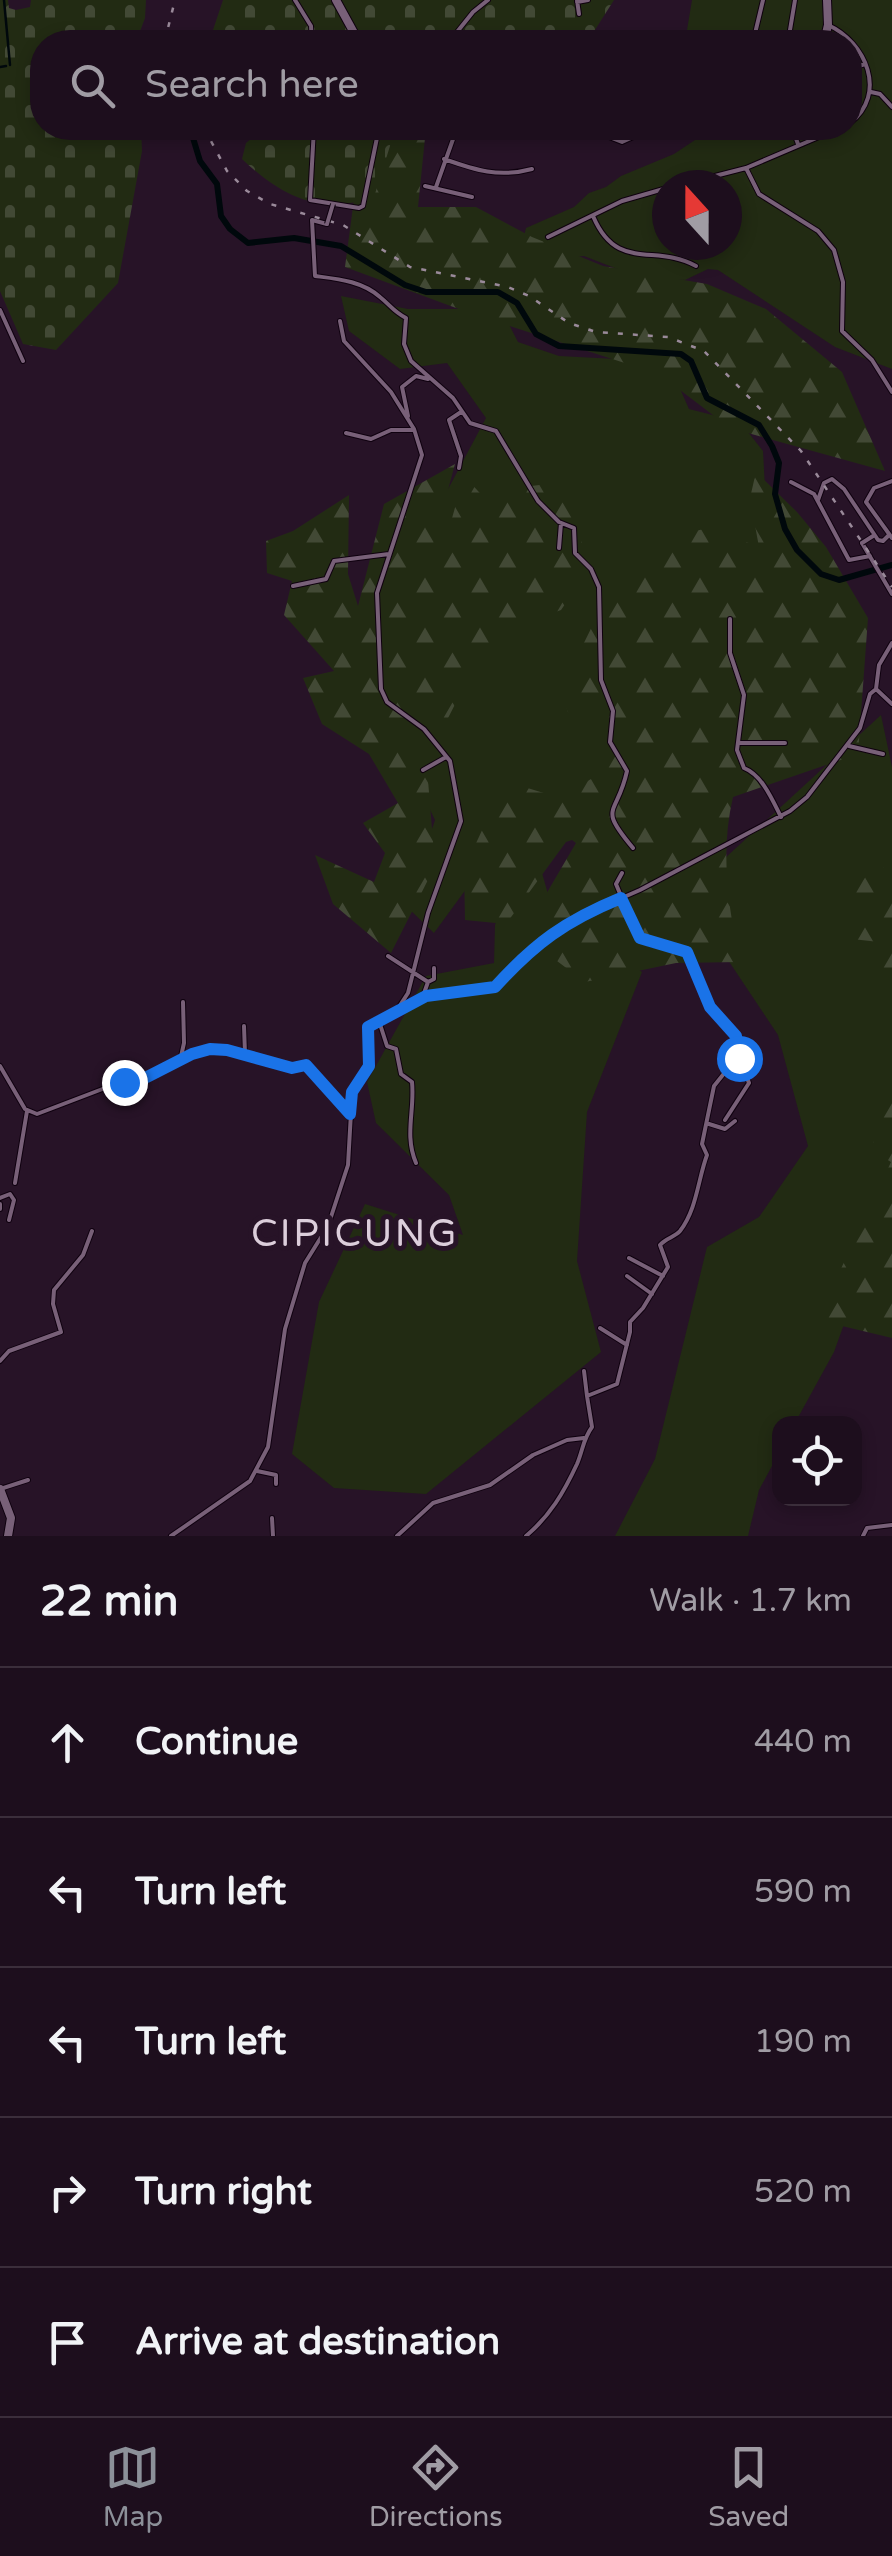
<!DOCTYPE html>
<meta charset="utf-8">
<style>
:root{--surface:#1d0e1d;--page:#251726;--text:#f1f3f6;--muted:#a09ca4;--line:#3b2e3b;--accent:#8c9099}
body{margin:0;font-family:"Varela Round",sans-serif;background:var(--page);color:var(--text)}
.controls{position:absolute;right:30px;bottom:30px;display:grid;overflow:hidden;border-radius:20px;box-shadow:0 5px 15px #0003}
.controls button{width:90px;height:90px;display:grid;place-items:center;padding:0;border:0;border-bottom:2px solid var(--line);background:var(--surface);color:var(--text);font:50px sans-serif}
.compass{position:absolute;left:652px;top:170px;width:90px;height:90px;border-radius:50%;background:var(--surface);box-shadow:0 5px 15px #0003;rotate:339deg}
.stop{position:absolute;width:30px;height:30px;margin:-22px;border:8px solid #1a73e8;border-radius:50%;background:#fff}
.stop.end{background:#1a73e8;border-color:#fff;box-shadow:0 2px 10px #0008}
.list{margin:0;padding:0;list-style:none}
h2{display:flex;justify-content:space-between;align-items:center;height:130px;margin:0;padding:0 40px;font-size:42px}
h2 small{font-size:32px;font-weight:400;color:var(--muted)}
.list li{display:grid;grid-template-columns:65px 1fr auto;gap:30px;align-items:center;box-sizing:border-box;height:150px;padding:0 40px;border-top:2px solid var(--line)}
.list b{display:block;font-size:38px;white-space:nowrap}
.list em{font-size:32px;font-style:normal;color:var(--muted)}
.icon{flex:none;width:55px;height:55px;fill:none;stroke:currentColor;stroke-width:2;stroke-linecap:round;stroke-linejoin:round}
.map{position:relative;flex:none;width:892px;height:1536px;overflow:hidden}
.search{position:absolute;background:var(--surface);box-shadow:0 5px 15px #0003;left:30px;right:30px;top:30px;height:110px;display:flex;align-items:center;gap:25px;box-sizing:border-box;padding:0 35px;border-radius:40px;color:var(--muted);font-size:38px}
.sheet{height:880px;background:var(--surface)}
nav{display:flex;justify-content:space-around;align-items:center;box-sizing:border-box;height:140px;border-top:2px solid var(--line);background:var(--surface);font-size:28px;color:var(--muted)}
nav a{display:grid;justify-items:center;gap:5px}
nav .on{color:var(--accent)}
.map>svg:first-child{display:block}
.grass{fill:#222b13;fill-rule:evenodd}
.forest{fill:url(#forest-firs)}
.cemetery{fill:url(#cemetery-stones)}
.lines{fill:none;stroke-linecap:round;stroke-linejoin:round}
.stream{stroke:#00080c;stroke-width:2.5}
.river{stroke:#00080c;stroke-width:6}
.street-casing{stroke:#0f010f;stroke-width:6}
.secondary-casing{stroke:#0f010f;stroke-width:10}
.street{stroke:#786078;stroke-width:4}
.secondary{stroke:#786078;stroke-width:8}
.rail{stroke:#9a8a9a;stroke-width:2.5;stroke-dasharray:5 10;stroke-linecap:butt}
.street-bridge-casing{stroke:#0f010f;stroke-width:6;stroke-linecap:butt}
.street-bridge{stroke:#786078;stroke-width:4}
.route{stroke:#1a73e8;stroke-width:12}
.labels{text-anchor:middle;stroke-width:10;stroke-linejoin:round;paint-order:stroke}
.quarter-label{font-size:38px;letter-spacing:2.5px;fill:#dccedb;stroke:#271327}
</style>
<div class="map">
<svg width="892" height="1536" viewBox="0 0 892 1536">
<defs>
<pattern id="forest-firs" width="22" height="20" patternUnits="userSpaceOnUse" patternTransform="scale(2.5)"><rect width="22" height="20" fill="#222b13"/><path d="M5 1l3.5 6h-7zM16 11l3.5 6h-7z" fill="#424935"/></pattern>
<pattern id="cemetery-stones" width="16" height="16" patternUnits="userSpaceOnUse" patternTransform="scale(2.5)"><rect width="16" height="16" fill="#222b13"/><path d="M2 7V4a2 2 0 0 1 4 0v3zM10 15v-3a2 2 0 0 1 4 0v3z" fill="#424935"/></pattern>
</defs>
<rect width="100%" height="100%" fill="#271327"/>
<!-- grass -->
<path class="grass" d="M692,0h200v369l-57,-22 -117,-77 -10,-1 -23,11 -47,-3 -54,-21 -21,2 -39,-22 2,-8 48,-21 15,-14 17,-6 15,-11 53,-22 39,-26h137v-86h-165zM667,185h60v60h-60z
M341,296l67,13h93l17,33 41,14 77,4 38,15 15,34 51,13 23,29 5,92 -24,10 -126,177 -40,74 -106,77 -38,52 -28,-27 29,-86 -38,-78 45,-168 -23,-9 28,-74 39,-73 -39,-55 -47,6 -51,-38z
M881,715l11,52v424l-58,161 -39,71 -15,1 -1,29 -20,37 -11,46h-133l40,-77 52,-212 52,-30 49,-71 -30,-111 -50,-75 -16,-90z
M529,827l23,81 90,64 -55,140 -10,149 24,91 -175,142 -92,-6 -42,-34 27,-152 46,-98 98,31 -14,-40 -73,-72 -9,-41 59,-106 68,-13 1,-38z"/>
<!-- forest -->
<path class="forest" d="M357,128h90l-22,10 -7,69h58l56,30 71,29 104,18 59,25 76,63 43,99 -155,-43 -71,-54 -184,-59 -130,-48 13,-98z
M455,464l-26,96 10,4 25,-88 27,29 23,-17 51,-6 16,50 4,43 -24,35 -49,17 -41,46 -25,49 -25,-12 -15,24 21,34 8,98 -44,87 -58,-49 -18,-49 59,27 11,-29 -22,-30 35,-20 -29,-49 -47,-30 -19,-46 31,-7 -50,-56 8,-34 -25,-8 -1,-32 27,-10 56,-36 -1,79 10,32 26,-102z
M756,472l41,40 29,35 42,71 -10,136 -125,43c-13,55 -5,110 7,165l-64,1 -91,19 -28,-21 -15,-60 34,-58 -4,-3 -6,2 -60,82 -41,-4 -1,-51 41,-88 55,17 31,-19 13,-57 -36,-10 -5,-14 14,-41 35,-71 50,-48 47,-10 50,19 -9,-49z
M881,861l11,25v104l-4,1 -10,-18 10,-30 -36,-4 -1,-47z
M892,1085v253l-75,-18 74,-158 -18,-11 4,-61z"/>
<!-- cemetery -->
<path class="cemetery" d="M0,0h8l1,8 7,2 14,-3 1,-7h115l-1,18 -9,24h-94v86h99l1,23 -24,132 -62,67 -33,-6 -23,-53z
M223,0h391l-21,33 -20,9h-152l-29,-3 -4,3h-179z
M264,128h127l-1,18 -16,51c-54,19 -93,-1 -132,-38l4,-16z"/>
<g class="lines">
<!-- stream -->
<path class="stream" d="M4,0l6,65
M0,67l6,-1"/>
<!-- river -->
<path class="river" d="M190,128l10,33 17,23 4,32 9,13 18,14 46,-5 47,8 64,39 21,7h72l19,11 19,31 23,12 122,8 10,7 16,37 52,27 13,21 7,17 -4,31 10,35 12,21 24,24 18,6 53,-15"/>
<defs>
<path id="street" d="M295,0l16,26 1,16
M577,0l2,14
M577,2l11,-2
M828,25c38,17 60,69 22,98
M449,42l24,-30 15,-12
M753,42l10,-42
M788,42l7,-42
M850,69l15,-5
M871,92l9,2 12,13
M314,128l-4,72 49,8 4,-2 16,-78
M487,128h19
M586,128l36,14 31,-14
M792,128l6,16
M840,128l-94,40 13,26 59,37 16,19 9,32 -1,49 30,29 20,32
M444,159c31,11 55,19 88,10
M680,185l66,-17
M425,186l47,11
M436,187l21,-59
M593,216c24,57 62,27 103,50
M327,224l-15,-4 3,56c23,3 47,5 65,21 10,8 14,15 26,21l-2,26 7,17 42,37 17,25 26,8 42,70 21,21 15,6 1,25 16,16 8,18 2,93 12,31 -3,31 17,29c-10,46 -30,34 6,77
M548,237l74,-36 45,-13
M0,310l23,51
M408,416l-6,-29 14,-11 12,3
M346,433l25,6 20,-9h22
M459,468l2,-12 -12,-36 12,-8
M892,481l-18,7 -8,14 26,36
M791,482l23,12 35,66 21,-4
M818,500l6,-17 8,-4 12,10 34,51 5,1 5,-5
M862,543l30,51
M559,548l2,-25
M293,586l33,-7 8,-18 55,-7
M730,619v34l14,42 -7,55 7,18c18,7 28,31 37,49
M876,689l16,15
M738,743h47
M849,746l34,8
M423,770l23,-13
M388,956l40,26
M423,996l5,-14 6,-3v-11
M402,1007l23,-11 70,-9 36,-38 36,-27 73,-32 150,-79 17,-14 53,-69 10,-34 6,-5 3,-24 13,-22
M379,1021l8,25 9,3 5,25 11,8c3,28 -8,53 4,81
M244,1026l1,28
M180,1061l4,-18 -1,-41
M0,1066l25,43 12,5 76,-29 34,-8 58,-27 22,-1 65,18 14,-2 42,49
M725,1120l24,-37 -14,-38
M709,1124l16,5 10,-8
M15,1183l12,-72
M0,1198l10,-4 4,6 -5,20
M0,1204v5
M629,1258l34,18
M627,1276l25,18
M600,1328l27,17
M0,1361l9,-10 52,-19 -8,-28 1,-14 29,-35 9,-24
M584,1371l3,25
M257,1471l19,4v9
M0,1489l28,-9
M272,1518l1,18
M171,1536l79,-55 18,-34 17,-118 20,-66 23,-37 20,-61 4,-70 18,-35 -4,-30 31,-20 11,-17 20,-80 33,-92 -11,-60 -26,-32 -37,-27 -6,-13 -4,-96 45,-138 -8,-26 -23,-37 -47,-51 -4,-20
M397,1536l36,-33 57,-18 43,-30 34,-15 17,-2
M526,1536c24,-20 38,-44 51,-72 6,-14 6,-25 15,-37l-5,-31 30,-12 13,-52v-10l13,-14 25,-41 -8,-22c6,-7 15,-8 20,-14 17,-22 18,-52 27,-76l-5,-11 12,-58 16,-20 -1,-13 8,-11 -27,-35 -23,-55 -37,-8 -12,-7 -22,-53 6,-11
M863,1536l4,-8 25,-3"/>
<path id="secondary" d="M336,0l23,42
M394,42h5
M824,42l4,-17 -1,-25
M0,1489l11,29 -3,18"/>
</defs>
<!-- street casing -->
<use href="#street" class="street-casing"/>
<!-- secondary casing -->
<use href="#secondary" class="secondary-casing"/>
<!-- street -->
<use href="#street" class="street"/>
<!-- secondary -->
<use href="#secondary" class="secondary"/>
<!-- rail -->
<path class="rail" d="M168,42v-14l7,-28
M204,128l23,43 20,20 23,13 73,21 67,42 98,20 21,9 40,27 27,9 72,5 36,14 97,100 91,136"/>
<defs>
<path id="street-bridge" d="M327,224l6,-20
M862,543l11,-7"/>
</defs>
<!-- street-bridge casing -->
<use href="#street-bridge" class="street-bridge-casing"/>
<!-- street-bridge -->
<use href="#street-bridge" class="street-bridge"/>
</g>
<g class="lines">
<!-- route -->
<path class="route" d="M124,1082l23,-5 45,-23 18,-5 17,1 65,18 14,-3 44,49 2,-22 17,-26 -1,-39 58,-31 69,-9c40,-44 70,-66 126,-89l19,40 47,14 23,55 26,29 3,22"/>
</g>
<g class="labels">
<!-- quarter labels -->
<g class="quarter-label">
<text x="355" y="1246">CIPICUNG</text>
</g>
</g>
</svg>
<div class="controls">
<button><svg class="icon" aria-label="locate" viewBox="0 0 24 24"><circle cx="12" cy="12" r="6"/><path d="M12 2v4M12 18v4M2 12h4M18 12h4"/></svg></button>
</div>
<svg class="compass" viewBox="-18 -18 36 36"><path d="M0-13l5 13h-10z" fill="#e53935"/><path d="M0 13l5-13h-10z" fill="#a09ca4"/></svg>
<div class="stop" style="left:739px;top:1058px"></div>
<div class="stop end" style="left:124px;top:1082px"></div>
<div class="search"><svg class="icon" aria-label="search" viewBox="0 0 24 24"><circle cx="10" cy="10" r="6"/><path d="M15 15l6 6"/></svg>Search here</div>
</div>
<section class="sheet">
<h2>22 min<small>Walk · 1.7 km</small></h2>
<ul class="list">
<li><svg class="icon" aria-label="ahead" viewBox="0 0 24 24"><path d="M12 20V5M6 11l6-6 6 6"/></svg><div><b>Continue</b></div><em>440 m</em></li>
<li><svg class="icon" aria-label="left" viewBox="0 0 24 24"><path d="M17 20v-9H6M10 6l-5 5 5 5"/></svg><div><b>Turn left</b></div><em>590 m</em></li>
<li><svg class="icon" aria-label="left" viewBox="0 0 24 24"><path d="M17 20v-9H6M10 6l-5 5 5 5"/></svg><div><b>Turn left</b></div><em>190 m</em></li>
<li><svg class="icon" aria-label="right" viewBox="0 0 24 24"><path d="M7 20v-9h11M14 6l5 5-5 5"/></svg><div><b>Turn right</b></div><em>520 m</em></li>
<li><svg class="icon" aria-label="arrive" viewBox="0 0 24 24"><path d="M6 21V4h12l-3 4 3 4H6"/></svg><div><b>Arrive at destination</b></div></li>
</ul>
</section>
<nav>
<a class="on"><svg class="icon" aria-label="map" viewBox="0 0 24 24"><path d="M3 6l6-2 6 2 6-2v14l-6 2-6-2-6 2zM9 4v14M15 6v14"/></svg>Map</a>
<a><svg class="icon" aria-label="directions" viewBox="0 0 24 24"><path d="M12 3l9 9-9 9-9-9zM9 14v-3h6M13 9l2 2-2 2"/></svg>Directions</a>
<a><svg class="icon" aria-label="saved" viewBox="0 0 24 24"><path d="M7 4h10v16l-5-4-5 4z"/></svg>Saved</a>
</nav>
